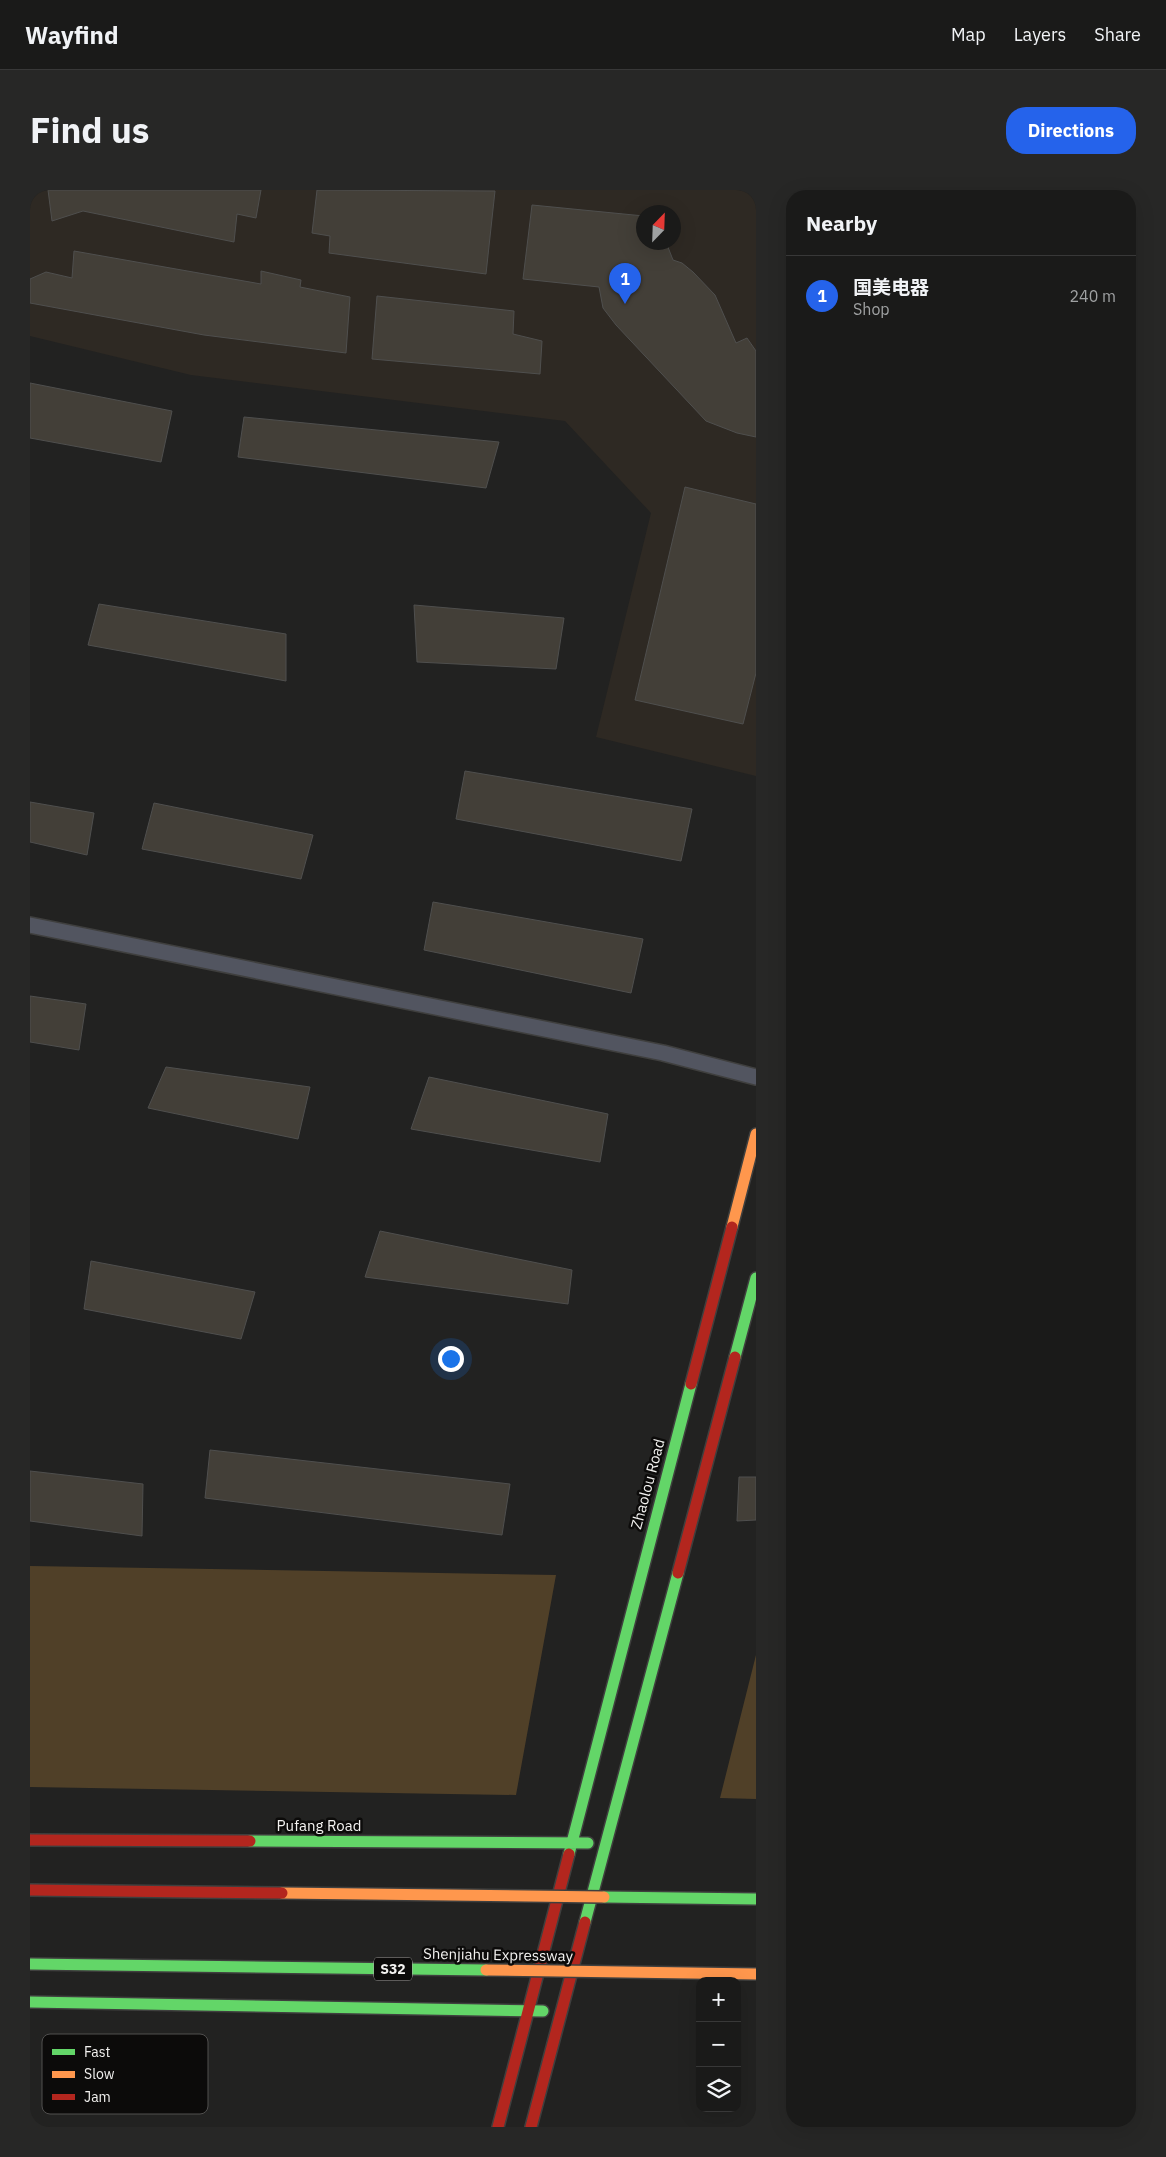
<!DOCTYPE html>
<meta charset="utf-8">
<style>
:root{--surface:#1a1a19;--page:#272726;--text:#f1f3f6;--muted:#9fa1a2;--line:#383838;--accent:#2563eb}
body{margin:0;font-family:"IBM Plex Sans","Noto Sans SC",sans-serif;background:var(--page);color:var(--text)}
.controls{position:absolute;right:15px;bottom:15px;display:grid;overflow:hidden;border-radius:10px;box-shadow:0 5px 20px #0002}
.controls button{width:45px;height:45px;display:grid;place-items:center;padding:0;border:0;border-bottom:1px solid var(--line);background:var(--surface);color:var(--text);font:25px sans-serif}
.compass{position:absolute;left:606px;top:15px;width:45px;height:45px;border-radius:50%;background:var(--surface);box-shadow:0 5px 20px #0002;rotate:23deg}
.you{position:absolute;left:420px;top:1168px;width:18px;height:18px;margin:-12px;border:4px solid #fff;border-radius:50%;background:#1a73e8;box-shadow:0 0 0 8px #1a73e833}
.badge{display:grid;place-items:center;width:32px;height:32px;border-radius:50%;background:var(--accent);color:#fff;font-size:16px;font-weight:700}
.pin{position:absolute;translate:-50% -41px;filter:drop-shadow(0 1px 2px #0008)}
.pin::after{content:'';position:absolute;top:26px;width:18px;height:15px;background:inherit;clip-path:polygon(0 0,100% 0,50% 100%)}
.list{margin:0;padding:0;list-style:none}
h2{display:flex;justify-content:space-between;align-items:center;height:65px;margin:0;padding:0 20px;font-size:21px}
h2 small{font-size:16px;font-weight:400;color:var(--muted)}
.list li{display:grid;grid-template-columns:32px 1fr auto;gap:15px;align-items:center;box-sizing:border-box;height:80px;padding:0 20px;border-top:1px solid var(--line)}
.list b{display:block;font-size:19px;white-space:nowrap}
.list p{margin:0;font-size:16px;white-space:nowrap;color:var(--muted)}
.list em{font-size:16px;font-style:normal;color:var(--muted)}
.icon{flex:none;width:28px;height:28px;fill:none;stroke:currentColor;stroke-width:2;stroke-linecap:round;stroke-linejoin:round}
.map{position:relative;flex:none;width:726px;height:1937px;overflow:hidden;border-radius:20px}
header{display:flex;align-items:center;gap:30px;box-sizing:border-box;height:70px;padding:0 25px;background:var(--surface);border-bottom:1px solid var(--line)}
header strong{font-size:24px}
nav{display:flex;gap:28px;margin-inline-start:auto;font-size:18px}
.intro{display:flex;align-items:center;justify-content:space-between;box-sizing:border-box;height:120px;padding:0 30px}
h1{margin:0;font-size:35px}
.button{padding:12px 22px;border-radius:20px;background:var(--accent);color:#fff;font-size:18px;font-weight:700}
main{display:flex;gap:30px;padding:0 30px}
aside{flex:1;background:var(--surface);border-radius:20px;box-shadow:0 5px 20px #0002}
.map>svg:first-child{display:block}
.built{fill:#2e2923;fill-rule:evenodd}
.grass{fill:#504028}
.building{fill:#433f38;stroke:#4f4f4e}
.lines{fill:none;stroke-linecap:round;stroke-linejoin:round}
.lane-casing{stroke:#3f3f3e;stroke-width:18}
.fast-casing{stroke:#3f3f3e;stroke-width:14}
.slow-casing{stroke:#3f3f3e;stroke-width:14}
.jam-casing{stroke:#3f3f3e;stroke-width:14}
.lane{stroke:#525560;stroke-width:15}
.fast{stroke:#63d668;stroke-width:11}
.slow{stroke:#ff974d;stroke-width:11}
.jam{stroke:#b3261e;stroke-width:11}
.fast-bridge-casing{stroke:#3f3f3e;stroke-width:14;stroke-linecap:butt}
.slow-bridge-casing{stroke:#3f3f3e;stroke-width:14;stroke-linecap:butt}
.jam-bridge-casing{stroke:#3f3f3e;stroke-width:14;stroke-linecap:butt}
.fast-bridge{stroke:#63d668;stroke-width:11}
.slow-bridge{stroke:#ff974d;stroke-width:11}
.jam-bridge{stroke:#b3261e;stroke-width:11}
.labels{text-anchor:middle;stroke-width:5;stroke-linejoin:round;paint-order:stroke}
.shield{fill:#0c0b0a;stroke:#aeadab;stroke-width:1}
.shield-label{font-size:14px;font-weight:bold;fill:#f3f2f0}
.street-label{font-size:15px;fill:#f3f2f0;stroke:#0c0b0a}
.key{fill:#0c0b0a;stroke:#51504f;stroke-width:1}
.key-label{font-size:14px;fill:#f3f2f0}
</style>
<header>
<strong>Wayfind</strong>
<nav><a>Map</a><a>Layers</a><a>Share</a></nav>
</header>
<div class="intro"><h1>Find us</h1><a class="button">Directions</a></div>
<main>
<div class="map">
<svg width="726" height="1937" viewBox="0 0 726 1937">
<rect width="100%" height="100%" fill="#222221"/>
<!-- built -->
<path class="built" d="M0,0h726v586l-160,-39 55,-224 -86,-92 -374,-46 -161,-39zM614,22h30v30h-30z"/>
<!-- grass -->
<path class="grass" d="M0,1376l526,9 -40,220 -486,-8z
M726,1465v144l-36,-1z"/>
<!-- building -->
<path class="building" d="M18,0h213l-5,28 -19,-4 -3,28 -151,-31 -31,10z
M287,0l178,1 -9,83 -157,-21 1,-17 -18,-3z
M502,15l112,11v26h22l7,18 9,3 11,9 22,23 21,48 11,-5 9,13v86l-19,-4 -31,-12 -90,-96 -13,-17 -4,-21 -76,-8z
M44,61l187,33v-13l40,9 -1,7 50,10 -4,56 -142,-18 -174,-32v-24l16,-7 26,6z
M347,106l137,15 -1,23 29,7 -2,33 -168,-15z
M0,193l142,28 -11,51 -131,-24z
M214,227l255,25 -13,46 -248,-31z
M655,297l71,17v169l-13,51 -108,-24z
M69,414l187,30v47l-198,-36z
M384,415l150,13 -8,51 -139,-7z
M435,581l227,38 -11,52 -225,-42z
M0,612l64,11 -7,42 -57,-13z
M124,613l159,32 -12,44 -159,-30z
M403,712l210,37 -12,54 -207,-43z
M0,806l56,8 -7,46 -49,-8z
M136,877l144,20 -12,52 -150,-31z
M399,887l179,37 -8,48 -189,-33z
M350,1041l192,39 -4,34 -203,-27z
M61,1071l164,31 -14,47 -157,-30z
M180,1260l300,34 -8,51 -297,-37z
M0,1281l113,13 -1,52 -112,-15z
M709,1287h17v43l-19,1z"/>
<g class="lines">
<defs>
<path id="lane" d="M0,735l633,128 93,24"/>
<path id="fast" d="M705,1167l21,-79
M220,1651l338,2
M539,1664l122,-470
M555,1732l93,-349
M0,1812l513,9"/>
<path id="slow" d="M702,1037l24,-93"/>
<path id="jam" d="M661,1194l41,-157
M648,1383l57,-216
M0,1650l220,1
M468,1937l71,-273
M501,1937l54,-205"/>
</defs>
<!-- lane casing -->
<use href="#lane" class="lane-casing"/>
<!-- fast casing -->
<use href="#fast" class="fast-casing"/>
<!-- slow casing -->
<use href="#slow" class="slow-casing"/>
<!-- jam casing -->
<use href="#jam" class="jam-casing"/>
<!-- lane -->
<use href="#lane" class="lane"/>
<!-- fast -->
<use href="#fast" class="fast"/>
<!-- slow -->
<use href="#slow" class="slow"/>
<!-- jam -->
<use href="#jam" class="jam"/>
<defs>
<path id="fast-bridge" d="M574,1707l152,2
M0,1774l456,6"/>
<path id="slow-bridge" d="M252,1703l322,4
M456,1780l270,4"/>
<path id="jam-bridge" d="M0,1700l252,3"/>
</defs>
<!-- fast-bridge casing -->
<use href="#fast-bridge" class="fast-bridge-casing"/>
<!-- slow-bridge casing -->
<use href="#slow-bridge" class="slow-bridge-casing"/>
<!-- jam-bridge casing -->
<use href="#jam-bridge" class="jam-bridge-casing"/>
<!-- fast-bridge -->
<use href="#fast-bridge" class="fast-bridge"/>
<!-- slow-bridge -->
<use href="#slow-bridge" class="slow-bridge"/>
<!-- jam-bridge -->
<use href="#jam-bridge" class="jam-bridge"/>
</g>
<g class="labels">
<!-- shield labels -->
<rect class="shield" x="344" y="1767.5" width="38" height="23" rx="4"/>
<g class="shield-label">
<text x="363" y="1784">S32</text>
</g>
<!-- street labels -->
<g class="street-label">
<text transform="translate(618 1294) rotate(-75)" y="5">Zhaolou Road</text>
<text x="289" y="1641">Pufang Road</text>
<text transform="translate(468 1765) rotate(1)" y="5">Shenjiahu Expressway</text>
</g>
</g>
<!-- legend -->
<rect x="12" y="1844" width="166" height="80" rx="8" class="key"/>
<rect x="22" y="1859" width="23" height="6" fill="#63d668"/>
<rect x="22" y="1881" width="23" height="7" fill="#ff974d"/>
<rect x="22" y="1904" width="23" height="6" fill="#b3261e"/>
<g class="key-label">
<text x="54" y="1867">Fast</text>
<text x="54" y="1889">Slow</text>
<text x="54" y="1912">Jam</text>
</g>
</svg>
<div class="controls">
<button>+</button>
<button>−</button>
<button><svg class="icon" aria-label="layers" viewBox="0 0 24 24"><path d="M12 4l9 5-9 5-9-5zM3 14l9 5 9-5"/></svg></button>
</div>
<svg class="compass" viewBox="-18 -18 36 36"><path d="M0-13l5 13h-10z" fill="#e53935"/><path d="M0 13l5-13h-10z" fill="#9fa1a2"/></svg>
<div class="you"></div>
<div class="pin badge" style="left:595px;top:114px">1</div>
</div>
<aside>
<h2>Nearby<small></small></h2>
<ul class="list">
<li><span class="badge">1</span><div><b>国美电器</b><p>Shop</p></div><em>240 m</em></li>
</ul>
</aside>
</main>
